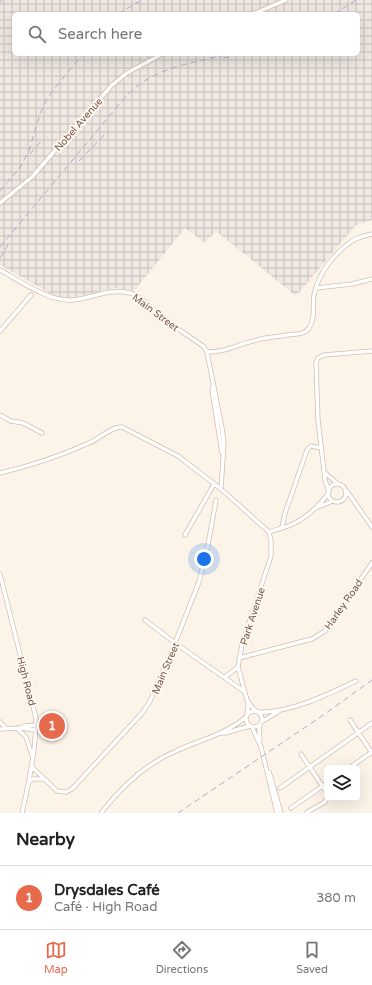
<!DOCTYPE html>
<meta charset="utf-8">
<style>
:root{--surface:#fff;--page:#f6f6f6;--text:#222;--muted:#767676;--line:#e0e0e0;--accent:#e86a4d}
body{margin:0;font-family:"Varela Round",sans-serif;background:var(--page);color:var(--text)}
.controls{position:absolute;right:12px;bottom:12px;display:grid;overflow:hidden;border-radius:6px;box-shadow:0 4px 16px #0002}
.controls button{width:36px;height:36px;display:grid;place-items:center;padding:0;border:0;border-bottom:1px solid var(--line);background:var(--surface);color:var(--text);font:20px sans-serif}
.you{position:absolute;left:204px;top:559px;width:14px;height:14px;margin:-10px;border:3px solid #fff;border-radius:50%;background:#1a73e8;box-shadow:0 0 0 6px #1a73e833}
.badge{display:grid;place-items:center;width:26px;height:26px;border-radius:50%;background:var(--accent);color:#fff;font-size:13px;font-weight:700}
.pin{position:absolute;translate:-50% -50%;border:2px solid #fff;box-shadow:0 1px 4px #0006}
.list{margin:0;padding:0;list-style:none}
h2{display:flex;justify-content:space-between;align-items:center;height:52px;margin:0;padding:0 16px;font-size:17px}
h2 small{font-size:13px;font-weight:400;color:var(--muted)}
.list li{display:grid;grid-template-columns:26px 1fr auto;gap:12px;align-items:center;box-sizing:border-box;height:64px;padding:0 16px;border-top:1px solid var(--line)}
.list b{display:block;font-size:15px;white-space:nowrap}
.list p{margin:0;font-size:13px;white-space:nowrap;color:var(--muted)}
.list em{font-size:13px;font-style:normal;color:var(--muted)}
.icon{flex:none;width:22px;height:22px;fill:none;stroke:currentColor;stroke-width:2;stroke-linecap:round;stroke-linejoin:round}
.map{position:relative;flex:none;width:372px;height:813px;overflow:hidden}
.search{position:absolute;background:var(--surface);box-shadow:0 4px 16px #0002;left:12px;right:12px;top:12px;height:44px;display:flex;align-items:center;gap:10px;box-sizing:border-box;padding:0 14px;border-radius:6px;color:var(--muted);font-size:15px}
.sheet{height:116px;background:var(--surface)}
nav{display:flex;justify-content:space-around;align-items:center;box-sizing:border-box;height:56px;border-top:1px solid var(--line);background:var(--surface);font-size:11px;color:var(--muted)}
nav a{display:grid;justify-items:center;gap:2px}
nav .on{color:var(--accent)}
.map>svg:first-child{display:block}
.industrial{fill:url(#industrial-grid);fill-rule:evenodd}
.lines{fill:none;stroke-linecap:round;stroke-linejoin:round}
.street-casing{stroke:#d2beb0;stroke-width:5}
.street{stroke:#fff;stroke-width:3.5}
.rail{stroke:#b7a6c8;stroke-width:1;stroke-dasharray:6 4;stroke-linecap:butt}
.labels{text-anchor:middle;stroke-width:4;stroke-linejoin:round;paint-order:stroke}
.street-label{font-size:10px;fill:#795a4b;stroke:#fff8f0}
</style>
<div class="map">
<svg width="372" height="813" viewBox="0 0 372 813">
<defs>
<pattern id="industrial-grid" width="8" height="8" patternUnits="userSpaceOnUse"><rect width="8" height="8" fill="#eee7e2"/><path d="M0 4h8M4 0v8" fill="none" stroke="#c6beb9"/></pattern>
</defs>
<rect width="100%" height="100%" fill="#fdf4e9"/>
<!-- industrial -->
<path class="industrial" d="M0,0h372v220l-16,5 -60,71 -80,-65 -11,12 -20,-15 -51,63 -19,-3 -44,10 -16,-2 -55,-31zM14,14h344v40h-344z"/>
<g class="lines">
<defs>
<path id="street" d="M253,14l33,-14
M0,203l32,-26 80,-92 15,-12 35,-19
M0,270c20,11 49,32 73,30 19,-2 38,-12 57,-7 12,3 20,15 29,22 14,12 31,21 45,32l3,5 15,76 2,15 -3,46
M316,288l36,-4 20,-5
M0,331l31,-36
M207,352c21,0 30,-8 50,-12 9,-3 20,-3 30,-5 7,-1 18,0 22,-7 7,-9 3,-23 5,-33 4,-21 20,-42 38,-54 6,-4 13,-5 20,-7
M213,386l-1,4 10,63
M0,415l11,6 12,2 19,10
M0,473c30,-7 60,-17 89,-30 10,-4 23,-17 33,-16l56,29 43,33 48,43
M325,473l13,11
M328 493a9 9 0 1 1 18 0a9 9 0 1 1-18 0Z
M346,490l26,37
M329,491l-4,-11 -7,-60 -2,-58 2,-4 6,-3 48,-4
M318,507l15,-6
M282,527l3,-14 22,-63 4,-4 10,2
M269,532c8,-3 16,-4 24,-8 14,-7 26,-18 35,-30
M185,535l29,-51
M0,574l36,144c0,32 -7,63 -14,95
M145,620l30,23 70,49
M239,658l65,-17 8,-2 13,-8 47,-68
M225,677l13,-10
M246 719a8 8 0 1 1 16 0a8 8 0 1 1-16 0Z
M256,711l-4,-4 -5,-7 -9,-33 4,-23 29,-88v-15l-2,-9
M258,712c30,2 71,-18 98,-31
M247,714l1,-6v-7
M350,720l22,33
M0,722l6,6
M261,722l17,-10
M252,727l9,20 16,66
M17,728l9,9 6,18
M21,728l3,-2 12,-1
M0,729l21,-1 15,2
M221,733h4l25,-7
M260,740l-1,-10 1,-6
M301,754l26,39
M32,767l25,24 9,1 6,-3 71,-77 7,-11 25,-58 24,-61 9,-37 8,-45
M349,768l23,-16
M269,772l2,6 10,35
M29,782l4,-3h10
M280,788l92,-65
M291,808l36,-25
M101,813c21,-27 44,-49 75,-62 24,-11 50,-17 70,-34
M306,813l19,-11 2,-5"/>
</defs>
<!-- street casing -->
<use href="#street" class="street-casing"/>
<!-- street -->
<use href="#street" class="street"/>
<!-- rail -->
<path class="rail" d="M0,3l2,-3
M118,14l18,-11 7,-3
M334,14l22,-14
M223,58l18,-4
M30,154l13,-15
M79,161l29,-30
M19,169l10,-18 11,-37 6,-13 8,-12 29,-35
M0,191l22,-26
M0,247l126,-151c29,-30 65,-32 102,-42
M0,258l9,-15
M178,813l144,-97 50,-36"/>
</g>
<g class="labels">
<!-- street labels -->
<g class="street-label">
<text transform="translate(78 124) rotate(-49)" y="4">Nobel Avenue</text>
<text transform="translate(156 312) rotate(37)" y="4">Main Street</text>
<text transform="translate(343 604) rotate(-55)" y="4">Harley Road</text>
<text transform="translate(252 616) rotate(-72)" y="4">Park Avenue</text>
<text transform="translate(165 668) rotate(-67)" y="4">Main Street</text>
<text transform="translate(27 681) rotate(76)" y="4">High Road</text>
</g>
</g>
</svg>
<div class="controls">
<button><svg class="icon" aria-label="layers" viewBox="0 0 24 24"><path d="M12 4l9 5-9 5-9-5zM3 14l9 5 9-5"/></svg></button>
</div>
<div class="you"></div>
<div class="pin badge" style="left:52px;top:726px">1</div>
<div class="search"><svg class="icon" aria-label="search" viewBox="0 0 24 24"><circle cx="10" cy="10" r="6"/><path d="M15 15l6 6"/></svg>Search here</div>
</div>
<section class="sheet">
<h2>Nearby<small></small></h2>
<ul class="list">
<li><span class="badge">1</span><div><b>Drysdales Café</b><p>Café · High Road</p></div><em>380 m</em></li>
</ul>
</section>
<nav>
<a class="on"><svg class="icon" aria-label="map" viewBox="0 0 24 24"><path d="M3 6l6-2 6 2 6-2v14l-6 2-6-2-6 2zM9 4v14M15 6v14"/></svg>Map</a>
<a><svg class="icon" aria-label="directions" viewBox="0 0 24 24"><path d="M12 3l9 9-9 9-9-9zM9 14v-3h6M13 9l2 2-2 2"/></svg>Directions</a>
<a><svg class="icon" aria-label="saved" viewBox="0 0 24 24"><path d="M7 4h10v16l-5-4-5 4z"/></svg>Saved</a>
</nav>
